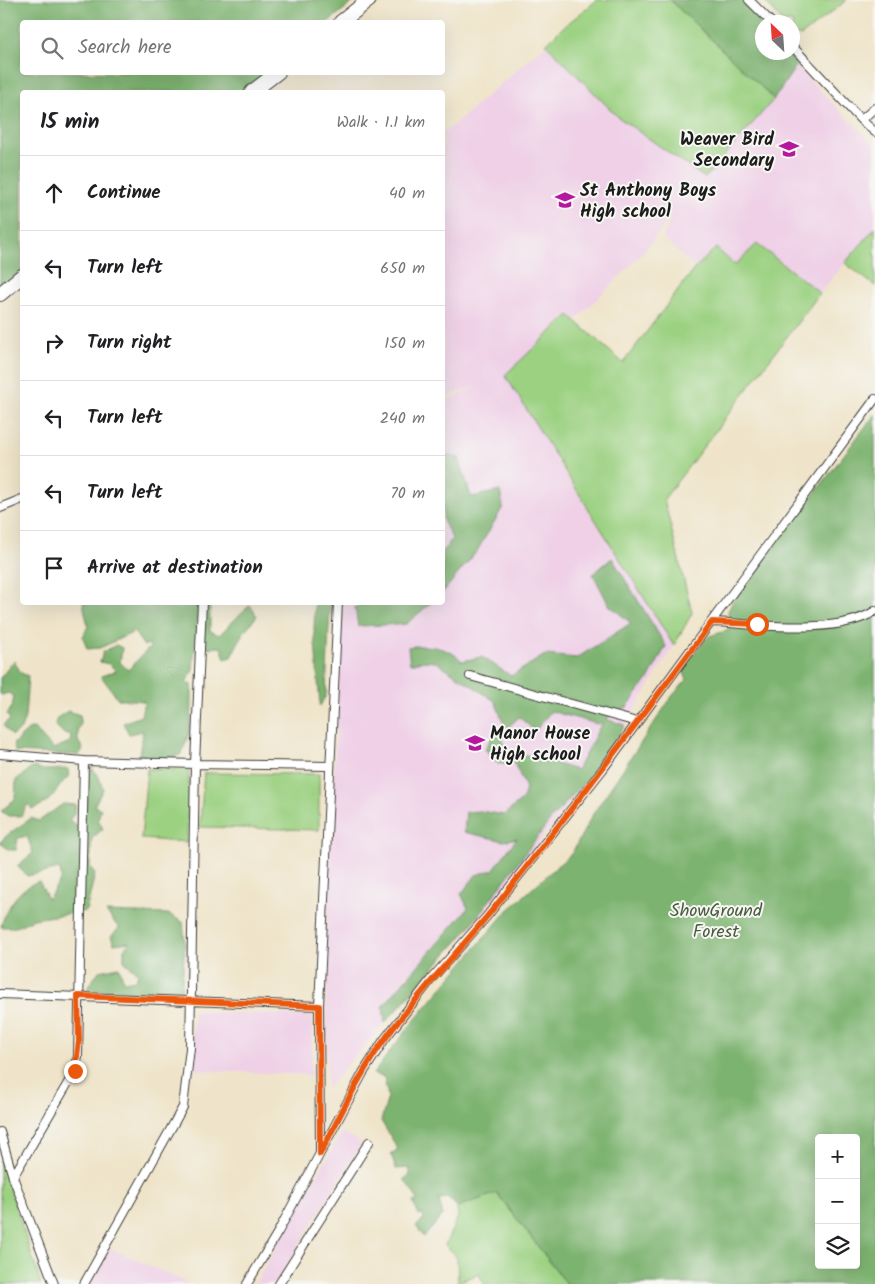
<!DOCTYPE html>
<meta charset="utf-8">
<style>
:root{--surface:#fff;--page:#f6f6f6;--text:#202124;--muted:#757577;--line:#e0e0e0}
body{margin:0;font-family:Kalam,sans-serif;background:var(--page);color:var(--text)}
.controls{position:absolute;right:15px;bottom:15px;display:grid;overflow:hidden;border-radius:5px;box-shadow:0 5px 20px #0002}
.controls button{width:45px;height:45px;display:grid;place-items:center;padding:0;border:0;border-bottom:1px solid var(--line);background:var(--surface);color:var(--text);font:25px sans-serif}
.compass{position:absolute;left:755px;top:15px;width:45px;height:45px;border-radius:50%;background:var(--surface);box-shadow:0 5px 20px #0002;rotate:335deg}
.stop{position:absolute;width:15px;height:15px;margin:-11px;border:4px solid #ea580c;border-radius:50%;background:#fff}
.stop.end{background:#ea580c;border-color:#fff;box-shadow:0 1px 5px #0008}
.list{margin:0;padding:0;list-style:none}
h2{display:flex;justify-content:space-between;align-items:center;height:65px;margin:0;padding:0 20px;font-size:21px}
h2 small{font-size:16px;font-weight:400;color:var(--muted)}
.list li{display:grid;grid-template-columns:32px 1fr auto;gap:15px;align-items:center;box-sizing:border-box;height:75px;padding:0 20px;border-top:1px solid var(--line)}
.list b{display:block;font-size:19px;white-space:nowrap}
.list em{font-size:16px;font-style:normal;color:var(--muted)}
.icon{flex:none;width:28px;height:28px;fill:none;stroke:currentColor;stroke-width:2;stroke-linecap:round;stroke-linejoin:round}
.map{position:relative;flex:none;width:875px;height:1284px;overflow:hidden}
.search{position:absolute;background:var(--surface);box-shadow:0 5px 20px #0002;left:20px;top:20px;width:425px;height:55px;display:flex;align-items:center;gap:12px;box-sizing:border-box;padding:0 18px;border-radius:5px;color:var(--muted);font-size:19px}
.panel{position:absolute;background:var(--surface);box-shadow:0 5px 20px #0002;left:20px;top:90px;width:425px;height:515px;border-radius:5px}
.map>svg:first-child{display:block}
.built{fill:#efd0e7}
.green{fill:#9cd182;stroke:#5c764f}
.forest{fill:#7db370;stroke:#4c6846;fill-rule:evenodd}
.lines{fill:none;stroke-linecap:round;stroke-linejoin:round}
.street-casing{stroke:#3c3a36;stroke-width:10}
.highway-casing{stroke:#3c3a36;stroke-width:16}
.street{stroke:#fff;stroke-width:8}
.highway{stroke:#fff;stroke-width:14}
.route{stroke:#ea580c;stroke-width:6}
.labels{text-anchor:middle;stroke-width:4;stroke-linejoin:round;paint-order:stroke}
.poi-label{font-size:18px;font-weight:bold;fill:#1c1c1c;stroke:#f6f6f2;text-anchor:start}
.park-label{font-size:18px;fill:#495b40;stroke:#f6f6f2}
</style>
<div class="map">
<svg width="875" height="1284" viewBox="0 0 875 1284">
<rect width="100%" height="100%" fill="#f6f6f2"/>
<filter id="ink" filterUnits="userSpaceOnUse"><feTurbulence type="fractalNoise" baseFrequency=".02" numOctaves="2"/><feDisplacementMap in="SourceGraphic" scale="10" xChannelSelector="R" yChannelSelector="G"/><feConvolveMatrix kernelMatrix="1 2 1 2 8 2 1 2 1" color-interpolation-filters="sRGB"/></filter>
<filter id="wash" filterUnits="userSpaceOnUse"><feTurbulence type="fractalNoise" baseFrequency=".0096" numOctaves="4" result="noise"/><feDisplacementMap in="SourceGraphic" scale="20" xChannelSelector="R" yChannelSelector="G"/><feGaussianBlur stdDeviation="1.12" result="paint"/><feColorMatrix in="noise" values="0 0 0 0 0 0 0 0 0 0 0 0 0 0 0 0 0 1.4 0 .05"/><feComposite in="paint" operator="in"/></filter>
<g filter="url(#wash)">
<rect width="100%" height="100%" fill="#efe4c9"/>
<!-- built -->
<path class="built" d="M597,0h77l101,97 21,-31 79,80v82l-55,65 -62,-49 -23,21 -19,-17 -21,20 -32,-30 8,-22 -29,38 -62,62 -70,62 46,81 118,187 -71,115 -119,151 -157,176 -1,-149 16,-336 100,-1 1,-200 39,-17 -39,12v-263z
M194,1011l119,5 -2,59 -120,-5z
M342,1132l20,11 -87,141h-20z
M110,1248l67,30 11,6h-98z"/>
<!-- green -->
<path class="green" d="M597,0h73l104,99 -69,79 -87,-61 -72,-73 15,-15z
M764,0h83l-46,36 -8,-2 -1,-12h-9z
M875,228v58l-30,-23z
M757,244l63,49 -156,206 28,114 -18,33 -169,-271 64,-60 54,48 72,-95 21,-20 19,17z
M147,769l42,1 -2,72 -46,-3z
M204,773l115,1v56l-119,-3z
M0,1159l41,125h-41z
M497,1193l70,91h-83l-5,-10 -21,8 -1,-24 -12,-13 13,-28 -1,-10z"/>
<!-- forest -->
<path class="forest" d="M0,0h356l-28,22h-306v50l245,1 -24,19h-221v181l-22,19z
M670,0h74l22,22h-4v30l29,1 5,13 -22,33z
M875,414v870h-308l-70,-91 -40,14 -9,-10 -9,3 4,15 -19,22 -8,-11 8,-6 -1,-6 -5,1 -5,-13 5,-2 -14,-21 6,-4 -2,-7 -12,1 -5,-15 7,-5 -17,-28 7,-24 -4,-20 -11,-3 31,-41 101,-120 67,-60 21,-39 80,-119 14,-15 -5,-12 27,-32 20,-6 -1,-19 8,-15zM819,1138h37v127h-37z
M443,455l16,3 12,39 29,-6 3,16 -26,44 -34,41v-41l9,-12 -9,-19z
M612,558l54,88 -17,32 -22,29 -22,12 20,6 -30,46 -44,48 -83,110 -83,94 -2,-17 85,-98 -7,-14 15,-19 17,-5 24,-32 -13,3 -40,-9 2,-20 14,-1 24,4 19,-16 3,-11 -12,-25 -16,1 -13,-15 10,-17 8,1v10l8,13 9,-3 57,17 26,-49 -6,3 -46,-13 -16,20 -16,-14 -13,12 -11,-28 -59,-39 -15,-1 -11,3 -2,-17c17,-3 42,0 54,14l20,-4 29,19 34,-21 32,3 54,-35 -22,-18 -16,-31z
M369,602h62v1l-25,21 -48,2 -3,-19z
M83,603h115l-5,67 -7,12 6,3c0,26 1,47 -12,70l-22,6 -19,-6 4,-24 -14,3 -6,-11 18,-7 3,-15 -26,-2 -17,-23 15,-5 -7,-7 -9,-2 3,-10 13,-7 6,3 -2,14 8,8 22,-23 -1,-3 -5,2 -10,-14 -34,16 -13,1 -4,-12 5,-11z
M206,603h4v28l9,4 31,-30 7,11 -14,17 -12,24 -6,2 -4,-12 -12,1 -6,-3z
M315,603h15l-4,92 -6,11 -6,-77z
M14,661l7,12 7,3 -3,41 -4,12 -9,7 -9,-11 7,-6 -3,-5 5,-7 2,-11 -6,-3 -6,2 -2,-1v-16z
M68,711l12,4 1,9 -3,5v12l5,8 -4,6 -64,-3 -2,-8 15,-14 6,-2 19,21 17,-7 1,-8h-7l-9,-9 2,-7z
M33,767c11,5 22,2 35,2l1,7c-15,13 -14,26 -37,33l-4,-5 -7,12h-13l-7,-5 14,-12 1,-19z
M92,768l7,9 4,12 -9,17 7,3 -3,10 5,10 -11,9 -2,29 5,7 -9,37 -52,8 -18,8h-15c5,-20 18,-39 38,-46l9,18 13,-20 -1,-10 -33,7 -10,-10 16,-13 -6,-17 -9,2 -2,12h-6l-10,-7c4,-8 23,-18 31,-25l8,3 24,-17 13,1 -2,10 -5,5 8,5 10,-20v-25z
M106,912l62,2 15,8 2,21 -4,51 -37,1 -23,-4 -35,-1 13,-19 20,-4 5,15 12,-2 2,-7 -14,-12v-12l6,-7 -16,2 -3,-8 8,-8z"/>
</g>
<g filter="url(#ink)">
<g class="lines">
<defs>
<path id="street" d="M749,0l22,22
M792,46l69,74 14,12
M861,120l14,-12
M0,508l22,-9
M202,602l-7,162 134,2
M712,622c44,2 125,14 163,-11
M470,676l167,46
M0,754l84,7 111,3 -5,284 -7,59 -99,177
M0,994l319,12 1,146
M319,1006l19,-404
M0,1132l13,45 41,107
M13,1177l62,-106 3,-14 6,-296
M247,1284l31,-52 85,-159 21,-33 49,-63 54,-61 116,-147 272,-370
M279,1284l90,-142"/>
<path id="highway" d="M341,22l28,-22
M252,92l26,-20
M0,294l22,-18"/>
</defs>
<!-- street casing -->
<use href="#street" class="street-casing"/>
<!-- highway casing -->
<use href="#highway" class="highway-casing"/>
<!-- street -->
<use href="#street" class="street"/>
<!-- highway -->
<use href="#highway" class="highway"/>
</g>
</g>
<g class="lines" filter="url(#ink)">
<!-- route -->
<path class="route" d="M75,1071l4,-30 -1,-45 241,10 1,148c21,-39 39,-80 65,-115 37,-51 82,-96 121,-146 70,-89 138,-179 206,-271l45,2"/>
</g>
<!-- icons -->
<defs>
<symbol id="school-bare" viewBox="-9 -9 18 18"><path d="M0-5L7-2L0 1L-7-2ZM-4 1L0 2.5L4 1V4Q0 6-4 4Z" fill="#b5179e" stroke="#f6f6f2" stroke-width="2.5" paint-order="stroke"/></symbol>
</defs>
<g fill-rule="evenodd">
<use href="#school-bare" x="775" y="135" width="28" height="28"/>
<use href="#school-bare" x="551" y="186" width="28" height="28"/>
<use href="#school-bare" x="461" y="729" width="28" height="28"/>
</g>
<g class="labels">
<!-- poi labels -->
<g class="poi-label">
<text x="774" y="145" text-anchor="end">Weaver Bird<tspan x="774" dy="21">Secondary</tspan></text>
<text x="580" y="196">St Anthony Boys<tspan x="580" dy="21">High school</tspan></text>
<text x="490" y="739">Manor House<tspan x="490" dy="21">High school</tspan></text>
</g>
<!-- park labels -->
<g class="park-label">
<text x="716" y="916">ShowGround<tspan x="716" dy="21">Forest</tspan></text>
</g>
</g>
</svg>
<div class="controls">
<button>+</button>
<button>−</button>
<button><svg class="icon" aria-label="layers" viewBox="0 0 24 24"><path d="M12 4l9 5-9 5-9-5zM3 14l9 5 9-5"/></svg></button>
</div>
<svg class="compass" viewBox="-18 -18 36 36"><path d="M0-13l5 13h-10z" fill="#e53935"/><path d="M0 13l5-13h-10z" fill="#757577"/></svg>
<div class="stop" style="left:757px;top:624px"></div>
<div class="stop end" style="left:75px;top:1071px"></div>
<div class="search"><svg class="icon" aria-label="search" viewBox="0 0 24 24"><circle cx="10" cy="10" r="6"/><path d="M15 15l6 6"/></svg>Search here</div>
<section class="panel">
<h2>15 min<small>Walk · 1.1 km</small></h2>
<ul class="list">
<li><svg class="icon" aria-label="ahead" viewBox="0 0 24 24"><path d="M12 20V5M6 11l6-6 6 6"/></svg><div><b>Continue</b></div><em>40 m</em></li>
<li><svg class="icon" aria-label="left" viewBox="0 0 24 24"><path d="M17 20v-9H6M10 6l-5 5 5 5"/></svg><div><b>Turn left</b></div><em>650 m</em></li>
<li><svg class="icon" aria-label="right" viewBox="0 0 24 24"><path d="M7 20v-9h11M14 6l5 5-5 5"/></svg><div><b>Turn right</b></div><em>150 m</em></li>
<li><svg class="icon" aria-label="left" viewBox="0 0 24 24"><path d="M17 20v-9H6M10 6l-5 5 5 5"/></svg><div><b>Turn left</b></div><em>240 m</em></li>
<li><svg class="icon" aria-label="left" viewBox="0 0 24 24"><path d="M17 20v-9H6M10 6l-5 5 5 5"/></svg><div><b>Turn left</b></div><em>70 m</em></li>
<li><svg class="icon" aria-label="arrive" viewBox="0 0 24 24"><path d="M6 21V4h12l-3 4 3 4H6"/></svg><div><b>Arrive at destination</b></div></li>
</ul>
</section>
</div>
